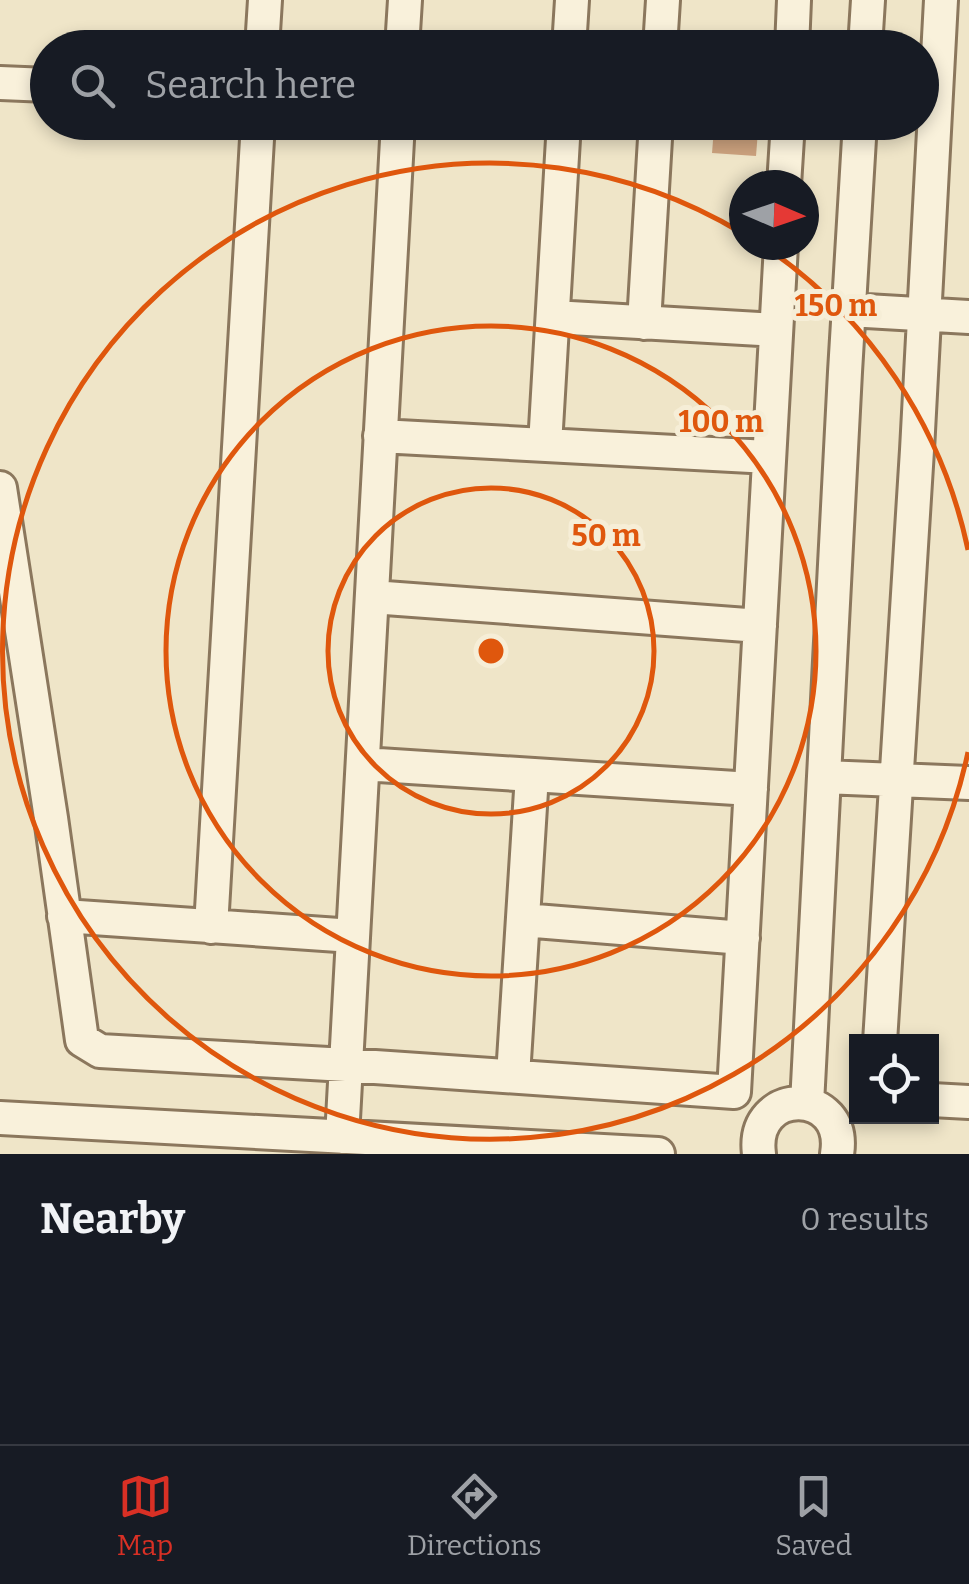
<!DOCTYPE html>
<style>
:root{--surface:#171b24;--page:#242831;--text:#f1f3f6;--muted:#9ea1a6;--line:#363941;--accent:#d93025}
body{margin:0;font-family:Bitter,serif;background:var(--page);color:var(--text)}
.controls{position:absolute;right:30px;bottom:30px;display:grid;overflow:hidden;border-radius:0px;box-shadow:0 5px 15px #0003}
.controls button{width:90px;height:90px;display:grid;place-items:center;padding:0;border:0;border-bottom:2px solid var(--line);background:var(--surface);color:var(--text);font:50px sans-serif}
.compass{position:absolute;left:729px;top:170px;width:90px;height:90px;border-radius:50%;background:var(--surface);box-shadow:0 5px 15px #0003;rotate:92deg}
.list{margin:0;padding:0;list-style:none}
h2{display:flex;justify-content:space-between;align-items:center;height:130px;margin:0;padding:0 40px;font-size:42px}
h2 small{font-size:32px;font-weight:400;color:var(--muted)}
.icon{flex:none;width:55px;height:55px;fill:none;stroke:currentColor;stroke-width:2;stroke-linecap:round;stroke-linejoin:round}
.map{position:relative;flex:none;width:969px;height:1154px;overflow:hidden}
.search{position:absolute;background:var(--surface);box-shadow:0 5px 15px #0003;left:30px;right:30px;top:30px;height:110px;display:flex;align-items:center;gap:25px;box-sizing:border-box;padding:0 35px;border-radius:55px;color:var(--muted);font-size:38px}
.sheet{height:290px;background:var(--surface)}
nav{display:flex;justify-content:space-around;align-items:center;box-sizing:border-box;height:140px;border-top:2px solid var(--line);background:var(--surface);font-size:28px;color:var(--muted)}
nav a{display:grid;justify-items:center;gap:5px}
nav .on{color:var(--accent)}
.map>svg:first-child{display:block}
.building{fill:#cca27e}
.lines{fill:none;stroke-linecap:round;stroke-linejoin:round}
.minor-casing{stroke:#8b775d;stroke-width:38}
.minor{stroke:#f9f1db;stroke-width:32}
.ring{fill:none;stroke:#df570d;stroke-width:5}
.centre{fill:#df570d;stroke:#f6eed7;stroke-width:5}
.ring-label{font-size:30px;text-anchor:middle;font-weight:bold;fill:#df570d;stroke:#f6eed7;stroke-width:10;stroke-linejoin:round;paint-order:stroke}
</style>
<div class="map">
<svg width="969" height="1154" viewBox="0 0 969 1154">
<rect width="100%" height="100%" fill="#efe5c8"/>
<!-- building -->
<path class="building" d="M714,128l44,3 -2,25 -44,-3z"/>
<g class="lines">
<defs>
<path id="minor" d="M262,48l3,-48
M402,48l3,-48
M569,48l3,-48
M660,48l3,-48
M792,48l2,-48
M865,48l3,-48
M0,83l48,2
M784,185l4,-63
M849,310l120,7
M553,317l223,13
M644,323l12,-201
M380,436l389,21
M545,445l19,-323
M0,488l51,330 31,222 18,11 246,14 388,27 47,-847
M372,597l388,29
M363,764l388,25
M824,777l145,6
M64,916l289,20
M523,920l220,18
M211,927l47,-805
M880,1042l37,-592 24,-450
M513,1076l19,-301
M932,1100l37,2
M807,1104l38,-732 15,-250
M0,1118l658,36
M342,1137l56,-1015
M759,1154c-9,-68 89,-67 78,0"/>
</defs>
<!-- minor casing -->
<use href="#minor" class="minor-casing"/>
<!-- minor -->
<use href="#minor" class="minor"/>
</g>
<!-- distance rings -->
<g class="ring">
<circle cx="491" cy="651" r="163"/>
<circle cx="491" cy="651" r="325"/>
<path d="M968 752A488 488 0 1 1 742 233M764 246A488 488 0 0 1 968 550"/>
</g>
<circle cx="491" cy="651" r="15" class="centre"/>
<g class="ring-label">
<text x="836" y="316">150 m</text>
<text x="721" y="432">100 m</text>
<text x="606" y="546">50 m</text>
</g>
</svg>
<div class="controls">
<button><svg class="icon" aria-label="locate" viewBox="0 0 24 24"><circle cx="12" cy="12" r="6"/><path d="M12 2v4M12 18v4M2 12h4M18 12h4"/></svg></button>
</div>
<svg class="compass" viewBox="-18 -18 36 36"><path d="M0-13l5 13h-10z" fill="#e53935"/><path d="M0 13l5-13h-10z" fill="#9ea1a6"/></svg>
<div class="search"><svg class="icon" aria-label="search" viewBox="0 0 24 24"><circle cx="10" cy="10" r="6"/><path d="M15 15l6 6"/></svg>Search here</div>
</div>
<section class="sheet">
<h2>Nearby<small>0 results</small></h2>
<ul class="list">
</ul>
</section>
<nav>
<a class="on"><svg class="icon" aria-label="map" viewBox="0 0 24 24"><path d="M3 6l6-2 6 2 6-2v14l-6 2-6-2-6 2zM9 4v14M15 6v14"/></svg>Map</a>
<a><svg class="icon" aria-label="directions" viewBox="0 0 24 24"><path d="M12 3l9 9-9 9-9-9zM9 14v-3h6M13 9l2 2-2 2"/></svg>Directions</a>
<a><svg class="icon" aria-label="saved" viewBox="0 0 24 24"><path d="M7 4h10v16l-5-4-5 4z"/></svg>Saved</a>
</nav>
